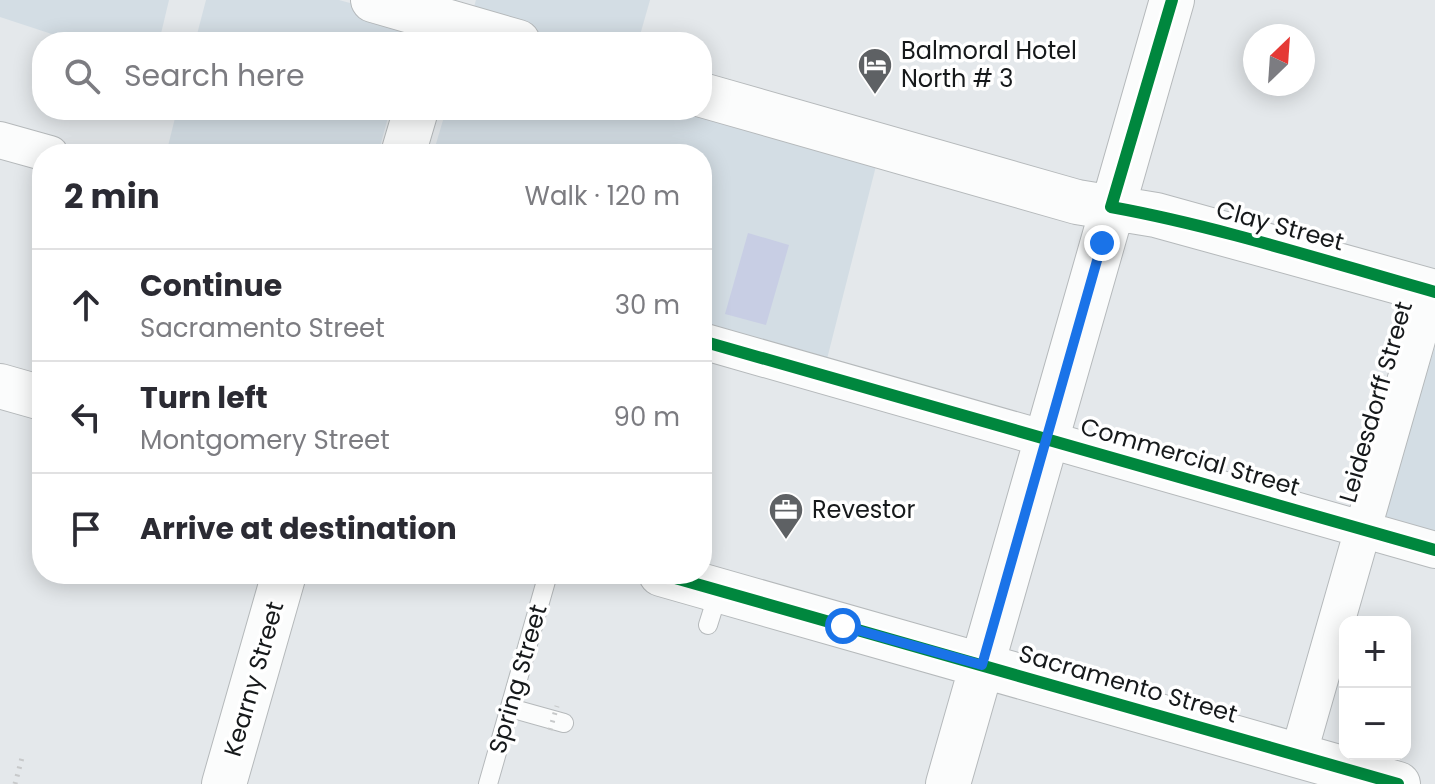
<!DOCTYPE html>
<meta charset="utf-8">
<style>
:root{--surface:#fff;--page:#f2f2f3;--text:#2b2b33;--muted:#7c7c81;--line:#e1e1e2}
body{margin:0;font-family:Poppins,sans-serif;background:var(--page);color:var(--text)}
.controls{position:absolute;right:24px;bottom:24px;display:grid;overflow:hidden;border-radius:16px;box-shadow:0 4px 20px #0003}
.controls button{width:72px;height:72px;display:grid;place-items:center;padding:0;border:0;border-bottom:2px solid var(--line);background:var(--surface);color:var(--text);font:40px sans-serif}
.compass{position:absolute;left:1243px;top:24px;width:72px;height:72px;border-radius:50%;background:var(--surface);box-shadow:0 4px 20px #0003;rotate:25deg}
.stop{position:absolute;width:24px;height:24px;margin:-18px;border:6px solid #1a73e8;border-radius:50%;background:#fff}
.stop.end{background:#1a73e8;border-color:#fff;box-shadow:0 2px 8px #0008}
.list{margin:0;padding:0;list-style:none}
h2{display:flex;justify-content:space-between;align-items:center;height:104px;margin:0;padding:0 32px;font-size:34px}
h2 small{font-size:26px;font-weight:400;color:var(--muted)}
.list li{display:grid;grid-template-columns:52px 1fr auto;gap:24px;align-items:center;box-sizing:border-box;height:112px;padding:0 32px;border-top:2px solid var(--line)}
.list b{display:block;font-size:30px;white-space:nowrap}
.list p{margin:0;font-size:26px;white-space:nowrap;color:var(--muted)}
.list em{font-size:26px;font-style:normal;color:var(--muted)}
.icon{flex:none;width:44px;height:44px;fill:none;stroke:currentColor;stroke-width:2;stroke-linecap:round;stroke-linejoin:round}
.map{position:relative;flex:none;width:1435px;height:784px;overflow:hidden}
.search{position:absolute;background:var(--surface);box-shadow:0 4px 20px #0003;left:32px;top:32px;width:680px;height:88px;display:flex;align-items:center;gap:20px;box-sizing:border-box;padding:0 28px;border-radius:32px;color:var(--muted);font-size:30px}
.panel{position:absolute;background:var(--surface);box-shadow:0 4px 20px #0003;left:32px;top:144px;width:680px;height:440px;border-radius:32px}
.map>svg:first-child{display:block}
.built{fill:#d3dde4}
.green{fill:#c8cee4}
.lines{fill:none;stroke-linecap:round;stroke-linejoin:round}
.lane-casing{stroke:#b5b9bb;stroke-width:20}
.street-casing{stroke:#b5b9bb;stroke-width:38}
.secondary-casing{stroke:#b5b9bb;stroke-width:46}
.path{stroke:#c7c9ca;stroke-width:5;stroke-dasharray:2 6;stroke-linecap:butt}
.lane{stroke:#fbfcfc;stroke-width:18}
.street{stroke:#fbfcfc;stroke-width:36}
.secondary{stroke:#fbfcfc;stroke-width:44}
.path-bridge{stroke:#c7c9ca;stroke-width:5;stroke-dasharray:2 6;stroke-linecap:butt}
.cycleway-casing{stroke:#fff;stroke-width:17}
.cycleway{stroke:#00873e;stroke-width:12}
.route{stroke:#1a73e8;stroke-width:10}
.labels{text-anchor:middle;stroke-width:7;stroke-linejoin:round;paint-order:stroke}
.poi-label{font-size:24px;fill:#16191b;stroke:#fff;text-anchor:start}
.street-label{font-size:24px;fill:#16191b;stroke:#fff}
</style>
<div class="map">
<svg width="1435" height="784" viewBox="0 0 1435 784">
<rect width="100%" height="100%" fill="#e4e8eb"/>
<!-- built -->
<path class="built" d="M0,0h169l-10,42h-83l-76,-25z
M206,0h133l77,21 -6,21h-215z
M476,0h174l-12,42h-174z
M177,110h213l-12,44h-212z
M446,110h250l181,52 -50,197 -125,-33v-172h-269z
M1435,347v187l-54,-15z"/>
<!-- green -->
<path class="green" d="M748,233l41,12 -23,80 -41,-11z"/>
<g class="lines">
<defs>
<path id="lane" d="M708,625l11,-35
M510,708l54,15
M488,784l60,-210"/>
<path id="street" d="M0,140l50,14
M702,341l733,209
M1298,756l133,-465"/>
<path id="secondary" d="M373,0l145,42
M702,95l375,107 79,13 279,77
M403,154l13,-44
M0,386l42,12
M661,574l737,210
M224,784l60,-210
M948,784l224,-784"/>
</defs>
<!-- lane casing -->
<use href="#lane" class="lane-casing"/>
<!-- street casing -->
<use href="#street" class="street-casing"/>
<!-- secondary casing -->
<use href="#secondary" class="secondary-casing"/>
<!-- path -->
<path class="path" d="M15,784l8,-30"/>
<!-- lane -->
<use href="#lane" class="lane"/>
<!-- street -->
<use href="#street" class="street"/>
<!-- secondary -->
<use href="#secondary" class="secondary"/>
<!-- path-bridge -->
<path class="path-bridge" d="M550,730l7,-24"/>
<defs>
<path id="cycleway" d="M1172,0l-61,207c110,20 217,55 324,85
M702,341l733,209
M661,574l737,210"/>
</defs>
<!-- cycleway casing -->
<use href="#cycleway" class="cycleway-casing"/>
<!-- cycleway -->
<use href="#cycleway" class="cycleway"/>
</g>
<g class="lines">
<!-- route -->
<path class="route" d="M843,626l139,39 120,-422"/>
</g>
<!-- icons -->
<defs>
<symbol id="hotel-pin" viewBox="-11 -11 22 30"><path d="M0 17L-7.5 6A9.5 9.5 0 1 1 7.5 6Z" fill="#5e6164" stroke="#fff"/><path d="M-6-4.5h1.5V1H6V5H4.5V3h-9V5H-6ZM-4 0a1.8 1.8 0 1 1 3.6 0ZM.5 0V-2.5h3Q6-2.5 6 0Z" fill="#fff"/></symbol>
<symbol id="office-pin" viewBox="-11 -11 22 30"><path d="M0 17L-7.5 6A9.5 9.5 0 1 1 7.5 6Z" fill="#5e6164" stroke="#fff"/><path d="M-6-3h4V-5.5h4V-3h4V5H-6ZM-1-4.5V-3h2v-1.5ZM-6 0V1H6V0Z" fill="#fff"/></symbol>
</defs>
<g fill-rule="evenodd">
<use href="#hotel-pin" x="855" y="45" width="40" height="54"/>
<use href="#office-pin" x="766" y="490" width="40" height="54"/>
</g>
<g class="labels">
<!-- poi labels -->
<g class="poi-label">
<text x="901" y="59">Balmoral Hotel<tspan x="901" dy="28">North # 3</tspan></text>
<text x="812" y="518">Revestor</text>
</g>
<!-- street labels -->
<g class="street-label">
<text transform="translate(1280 226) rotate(15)" y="8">Clay Street</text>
<text transform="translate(1376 402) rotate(-74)" y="8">Leidesdorff Street</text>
<text transform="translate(1190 457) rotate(16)" y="8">Commercial Street</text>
<text transform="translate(254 679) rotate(-74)" y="8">Kearny Street</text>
<text transform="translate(518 679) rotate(-74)" y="8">Spring Street</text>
<text transform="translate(1128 684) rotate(16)" y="8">Sacramento Street</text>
</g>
</g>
</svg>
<div class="controls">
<button>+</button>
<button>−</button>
</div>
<svg class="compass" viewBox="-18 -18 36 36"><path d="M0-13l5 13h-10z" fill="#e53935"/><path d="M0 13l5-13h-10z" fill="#7c7c81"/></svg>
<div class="stop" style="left:843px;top:626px"></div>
<div class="stop end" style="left:1102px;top:243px"></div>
<div class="search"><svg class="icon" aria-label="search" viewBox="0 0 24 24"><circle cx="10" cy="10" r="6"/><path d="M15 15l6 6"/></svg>Search here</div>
<section class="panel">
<h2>2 min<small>Walk · 120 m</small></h2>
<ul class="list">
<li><svg class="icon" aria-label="ahead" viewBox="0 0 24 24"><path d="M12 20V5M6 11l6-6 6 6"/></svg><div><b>Continue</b><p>Sacramento Street</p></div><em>30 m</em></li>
<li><svg class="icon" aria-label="left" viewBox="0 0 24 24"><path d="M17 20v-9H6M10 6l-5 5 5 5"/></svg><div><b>Turn left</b><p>Montgomery Street</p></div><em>90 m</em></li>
<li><svg class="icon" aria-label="arrive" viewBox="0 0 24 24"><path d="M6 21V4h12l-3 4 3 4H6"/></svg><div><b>Arrive at destination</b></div></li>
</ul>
</section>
</div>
